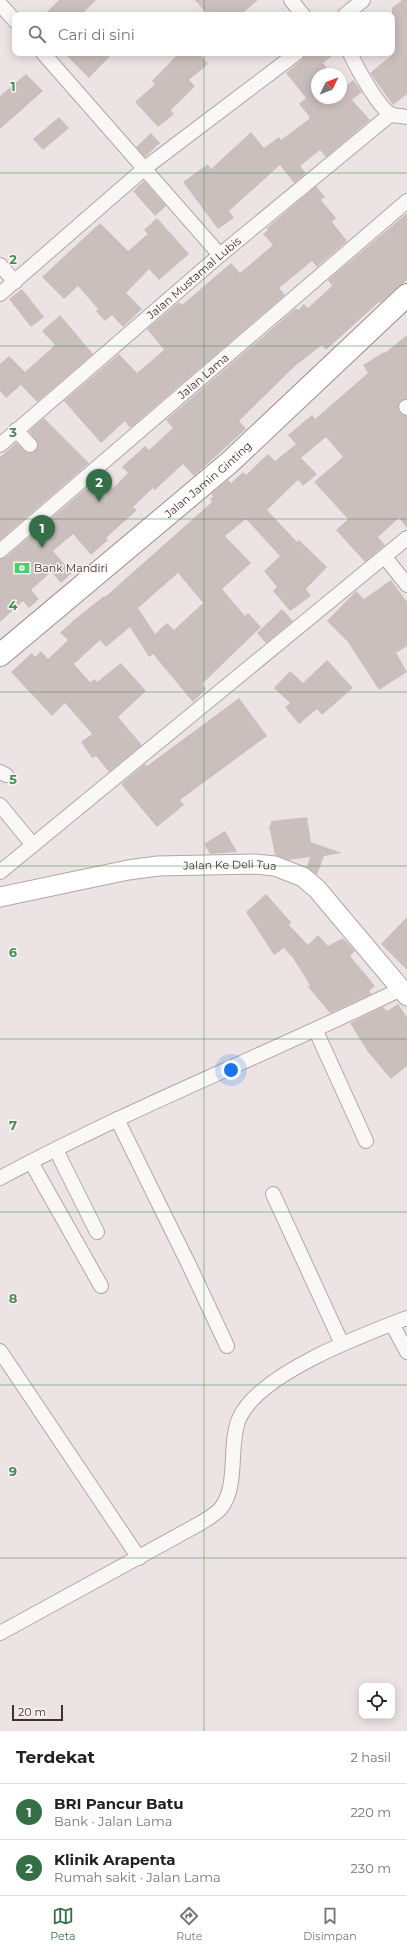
<!DOCTYPE html>
<html lang="id">
<meta charset="utf-8">
<style>
:root{--surface:#fff;--page:#f2f2f2;--text:#202124;--muted:#757577;--line:#e0e0e0;--accent:#346f48}
body{margin:0;font-family:Montserrat,sans-serif;background:var(--page);color:var(--text)}
.controls{position:absolute;right:12px;bottom:12px;display:grid;overflow:hidden;border-radius:8px;box-shadow:0 2px 10px #0003}
.controls button{width:36px;height:36px;display:grid;place-items:center;padding:0;border:0;border-bottom:1px solid var(--line);background:var(--surface);color:var(--text);font:20px sans-serif}
.compass{position:absolute;left:311px;top:68px;width:36px;height:36px;border-radius:50%;background:var(--surface);box-shadow:0 2px 10px #0003;rotate:47deg}
.scale{position:absolute;left:12px;bottom:10px;width:51px;box-sizing:border-box;padding-left:4px;border:2px solid #442e2b;border-top:0;font-size:11px;line-height:14px;white-space:nowrap;color:#442e2b;-webkit-text-stroke:3px #f9f4f4;paint-order:stroke}
.you{position:absolute;left:231px;top:1070px;width:14px;height:14px;margin:-10px;border:3px solid #fff;border-radius:50%;background:#1a73e8;box-shadow:0 0 0 6px #1a73e833}
.badge{display:grid;place-items:center;width:26px;height:26px;border-radius:50%;background:var(--accent);color:#fff;font-size:13px;font-weight:700}
.pin{position:absolute;translate:-50% -33px;filter:drop-shadow(0 1px 2px #0008)}
.pin::after{content:'';position:absolute;top:21px;width:14px;height:12px;background:inherit;clip-path:polygon(0 0,100% 0,50% 100%)}
.list{margin:0;padding:0;list-style:none}
h2{display:flex;justify-content:space-between;align-items:center;height:52px;margin:0;padding:0 16px;font-size:17px}
h2 small{font-size:13px;font-weight:400;color:var(--muted)}
.list li{display:grid;grid-template-columns:26px 1fr auto;gap:12px;align-items:center;box-sizing:border-box;height:56px;padding:0 16px;border-top:1px solid var(--line)}
.list b{display:block;font-size:15px;white-space:nowrap}
.list p{margin:0;font-size:13px;white-space:nowrap;color:var(--muted)}
.list em{font-size:13px;font-style:normal;color:var(--muted)}
.icon{flex:none;width:22px;height:22px;fill:none;stroke:currentColor;stroke-width:2;stroke-linecap:round;stroke-linejoin:round}
.map{position:relative;flex:none;width:407px;height:1731px;overflow:hidden}
.search{position:absolute;background:var(--surface);box-shadow:0 2px 10px #0003;left:12px;right:12px;top:12px;height:44px;display:flex;align-items:center;gap:10px;box-sizing:border-box;padding:0 14px;border-radius:8px;color:var(--muted);font-size:15px}
.sheet{height:164px;background:var(--surface)}
nav{display:flex;justify-content:space-around;align-items:center;box-sizing:border-box;height:56px;border-top:1px solid var(--line);background:var(--surface);font-size:11px;color:var(--muted)}
nav a{display:grid;justify-items:center;gap:2px}
nav .on{color:var(--accent)}
.map>svg:first-child{display:block}
.building{fill:#cbbfbe;fill-rule:evenodd}
.lines{fill:none;stroke-linecap:round;stroke-linejoin:round}
.minor-casing{stroke:#b3a6a5;stroke-width:16}
.secondary-casing{stroke:#b3a6a5;stroke-width:21}
.trunk-casing{stroke:#a28d8b;stroke-width:24}
.minor{stroke:#faf7f7;stroke-width:14}
.secondary{stroke:#fff;stroke-width:19}
.trunk{stroke:#fff;stroke-width:22}
.grid{fill:none;stroke:#498e56;stroke-width:1;stroke-opacity:0.55}
.labels{text-anchor:middle;stroke-width:3;stroke-linejoin:round;paint-order:stroke}
.street-label{font-size:11px;fill:#442e2b;stroke:#f9f4f4}
.poi-label{font-size:11px;fill:#442e2b;stroke:#f9f4f4;text-anchor:start}
.grid-label{font-size:13px;text-anchor:middle;font-weight:bold;fill:#498e56;stroke:#f9f4f4;stroke-width:3;stroke-linejoin:round;paint-order:stroke}
</style>
<div class="map">
<svg width="407" height="1731" viewBox="0 0 407 1731">
<rect width="100%" height="100%" fill="#ece4e4"/>
<!-- building -->
<path class="building" d="M59,0h37l-15,15h-37z
M195,0h63l-18,15h-32z
M402,0h5v94l-14,11 -23,-32 22,-18v-47z
M64,53h49l-24,25z
M179,53h20l9,11 -19,16 6,6 -24,24 3,4 -16,13 -23,-25 20,-18 -3,-3z
M305,53h31l-13,10 9,11h-15v24h24v-14l3,4 9,-8 9,12 -10,8 18,20 -44,37 -6,-7 -20,16 6,7 -12,10 -14,-18 -51,46 5,7 -16,11 -35,-47 25,-18 3,5 40,-37 13,16 15,-11 2,3 28,-21v-3l-10,-12 7,-6 -20,-25 16,-13z
M26,74l17,17 -43,38v-33z
M59,117l10,11 -26,22 -10,-11z
M151,133l9,10 -15,14 -9,-10z
M144,181l22,25 -11,10 -22,-25z
M316,186l9,11 -4,3 15,18 -4,4 15,19 -30,26 -5,-6 -33,27 6,7 -155,133 -5,-7 -24,22 -37,-42 55,-47 18,19 27,-23 -17,-21 32,-27 3,3 49,-42 9,10 33,-28 -10,-11 5,-4 -1,-2z
M407,213v67l-27,23 -1,-1 -53,48 -4,-5 -26,20 -57,56 7,8 -52,47 -11,-12 -28,26 -2,-2 -20,19 4,3 -31,28 2,2 -17,15 -18,-21 -20,17 19,22 -11,10 -10,-11 -20,18 8,9 -10,9 -6,-7 -23,21v-63l6,-2 95,-81 12,12 15,-15 -6,-6 23,-21 4,4 24,-22 -7,-8 130,-112 2,2 6,-6 4,4 24,-22 -4,-6z
M157,218l32,36 -30,26 -10,-11 -23,24 16,16 -19,18 -11,-12 -7,6 -9,-10 2,-2 -20,-23 -14,13 -22,-22 58,-54 28,28 20,-17 -4,-4z
M22,289l22,28 -13,10 -22,-28z
M60,315l33,39 -56,48 -16,-17 -15,13 -6,-7v-27l9,-8 16,16 30,-27 -13,-14z
M407,335v64l-7,2 -2,4 2,8 7,3v112l-8,-10 -21,19 7,8 -20,17 -29,-32 12,-11 -34,-37 29,-25 -17,-20 -25,21 16,16 -14,12 -5,-6 -31,30 30,32 2,-2 28,27 -21,22 5,7 -21,15 -17,-20 4,-4 -13,-16 16,-15 -34,-37 -21,17 26,27 -29,26 23,27 3,-3 13,14 -59,57 4,5 -13,13 -40,-48 -4,3 -19,-30 -24,20 -6,-7 -26,24 16,18 5,-3 2,3 24,-19 25,28 -28,26 24,28 -33,27 -13,-16 -4,2 -11,-16 11,-8 -27,-31 -13,13 -41,-44 21,-19 3,4 6,-6 7,8 20,-19 -8,-7 14,-13 30,-24 1,1 107,-95 -2,-3 3,-2 -2,-3 17,-14 3,3 12,-11 3,3 22,-21 7,7 21,-17 -8,-9 24,-20 3,4 53,-46 -5,-8 21,-13 1,1zM178,573l25,30 -29,27 -7,-7 -12,11 -17,-26z
M44,418l45,45 -89,77v-83l16,-14 11,10 8,-2 3,-8 -9,-12z
M391,580l16,22v44l-11,7 11,19 -28,18 -31,-48 -21,-21 29,-30 8,8z
M282,609l11,12 -27,22 -9,-10z
M327,660l26,28 -31,27 -5,-6 -18,15 -14,-17 5,-4 -16,-15 16,-17 13,12z
M239,698l28,38 -87,64 4,5 -27,22 -36,-43 24,-20 2,2z
M307,817l4,25 31,11 -18,3 -7,19 -10,-8 3,-10 -21,3 -14,-5 -6,-29 2,-1v-4z
M225,831l12,21 -27,2 -6,-10z
M266,894l25,28 -2,3 19,20 10,-10 10,11 15,-8 12,13 -5,5 25,30 -6,5 3,3 -42,19 -22,-26 2,-2 -17,-27 -9,-10 -10,7 -28,-43z
M407,917v53l-26,-26z
M398,1004l9,13v49l-16,13 -23,-27 -18,-29 33,-16 4,4z"/>
<g class="lines">
<defs>
<g id="minor">
<path d="M291,0l12,15"/>
<path d="M0,4l15,17"/>
<path d="M345,15l18,-15"/>
<path d="M43,53l177,202"/>
<path d="M350,53c6,13 29,56 42,62 4,1 10,1 15,2"/>
<path d="M0,265l15,17"/>
<path d="M0,294l145,-126 152,-115"/>
<path d="M406,407l1,1"/>
<path d="M16,430l14,15"/>
<path id="s1" d="M0,445l220,-190 171,-141"/>
<path id="s2" d="M0,551l407,-350"/>
<path d="M385,557l22,28"/>
<path d="M0,772l6,3"/>
<path d="M0,805l33,40"/>
<path d="M0,872l407,-334"/>
<path d="M316,1031l50,110"/>
<path d="M117,1119l73,148 37,79"/>
<path d="M56,1150l41,82"/>
<path d="M31,1162l70,124"/>
<path d="M0,1178c130,-70 268,-124 401,-189"/>
<path d="M273,1194l69,150"/>
<path d="M392,1324l15,28"/>
<path d="M0,1351l139,207"/>
<path d="M0,1633l199,-109c8,-5 16,-9 22,-16 18,-23 7,-63 18,-89 19,-45 123,-84 168,-101"/>
</g>
<g id="secondary">
<path id="s3" d="M0,897l128,-27 30,-4 97,-2 20,2 28,11 14,12 90,107"/>
</g>
<g id="trunk">
<path id="s4" d="M0,655l230,-193 177,-167"/>
</g>
</defs>
<!-- minor casing -->
<use href="#minor" class="minor-casing"/>
<!-- secondary casing -->
<use href="#secondary" class="secondary-casing"/>
<!-- trunk casing -->
<use href="#trunk" class="trunk-casing"/>
<!-- minor -->
<use href="#minor" class="minor"/>
<!-- secondary -->
<use href="#secondary" class="secondary"/>
<!-- trunk -->
<use href="#trunk" class="trunk"/>
</g>
<!-- grid -->
<path class="grid" d="M204,0v15M204,53v1678M0,173h407M0,346h407M0,519h407M0,692h407M0,866h407M0,1039h407M0,1212h407M0,1385h407M0,1558h407"/>
<!-- icons -->
<defs>
<symbol id="bank-bare" viewBox="-9 -9 18 18"><path d="M-6-4H6V4H-6ZM0-2.3a2.3 2.3 0 1 0 0 4.6a2.3 2.3 0 1 0 0-4.6Z" fill="#4cce73" stroke="#f9f4f4" stroke-width="2.5" paint-order="stroke"/></symbol>
</defs>
<g fill-rule="evenodd">
<use href="#bank-bare" x="11" y="557" width="22" height="22"/>
</g>
<g class="labels">
<!-- street labels -->
<g class="street-label">
<text dy="4" stroke="none"><textPath href="#s1" startOffset="256">Jalan Mustamal Lubis</textPath></text>
<text dy="4" stroke="none"><textPath href="#s2" startOffset="268">Jalan Lama</textPath></text>
<text dy="4" stroke="none"><textPath href="#s4" startOffset="272">Jalan Jamin Ginting</textPath></text>
<text dy="4" stroke="none"><textPath href="#s3" startOffset="233">Jalan Ke Deli Tua</textPath></text>
</g>
<!-- poi labels -->
<g class="poi-label">
<text x="34" y="572">Bank Mandiri</text>
</g>
</g>
<g class="grid-label">
<text x="13" y="91">1</text>
<text x="13" y="264">2</text>
<text x="13" y="437">3</text>
<text x="13" y="610">4</text>
<text x="13" y="784">5</text>
<text x="13" y="957">6</text>
<text x="13" y="1130">7</text>
<text x="13" y="1303">8</text>
<text x="13" y="1476">9</text>
</g>
</svg>
<div class="controls">
<button><svg class="icon" aria-label="locate" viewBox="0 0 24 24"><circle cx="12" cy="12" r="6"/><path d="M12 2v4M12 18v4M2 12h4M18 12h4"/></svg></button>
</div>
<svg class="compass" viewBox="-18 -18 36 36"><path d="M0-13l5 13h-10z" fill="#e53935"/><path d="M0 13l5-13h-10z" fill="#757577"/></svg>
<div class="scale">20 m</div>
<div class="you"></div>
<div class="pin badge" style="left:42px;top:548px">1</div>
<div class="pin badge" style="left:99px;top:502px">2</div>
<div class="search"><svg class="icon" aria-label="search" viewBox="0 0 24 24"><circle cx="10" cy="10" r="6"/><path d="M15 15l6 6"/></svg>Cari di sini</div>
</div>
<section class="sheet">
<h2>Terdekat<small>2 hasil</small></h2>
<ul class="list">
<li><span class="badge">1</span><div><b>BRI Pancur Batu</b><p>Bank · Jalan Lama</p></div><em>220 m</em></li>
<li><span class="badge">2</span><div><b>Klinik Arapenta</b><p>Rumah sakit · Jalan Lama</p></div><em>230 m</em></li>
</ul>
</section>
<nav>
<a class="on"><svg class="icon" aria-label="map" viewBox="0 0 24 24"><path d="M3 6l6-2 6 2 6-2v14l-6 2-6-2-6 2zM9 4v14M15 6v14"/></svg>Peta</a>
<a><svg class="icon" aria-label="directions" viewBox="0 0 24 24"><path d="M12 3l9 9-9 9-9-9zM9 14v-3h6M13 9l2 2-2 2"/></svg>Rute</a>
<a><svg class="icon" aria-label="saved" viewBox="0 0 24 24"><path d="M7 4h10v16l-5-4-5 4z"/></svg>Disimpan</a>
</nav>
